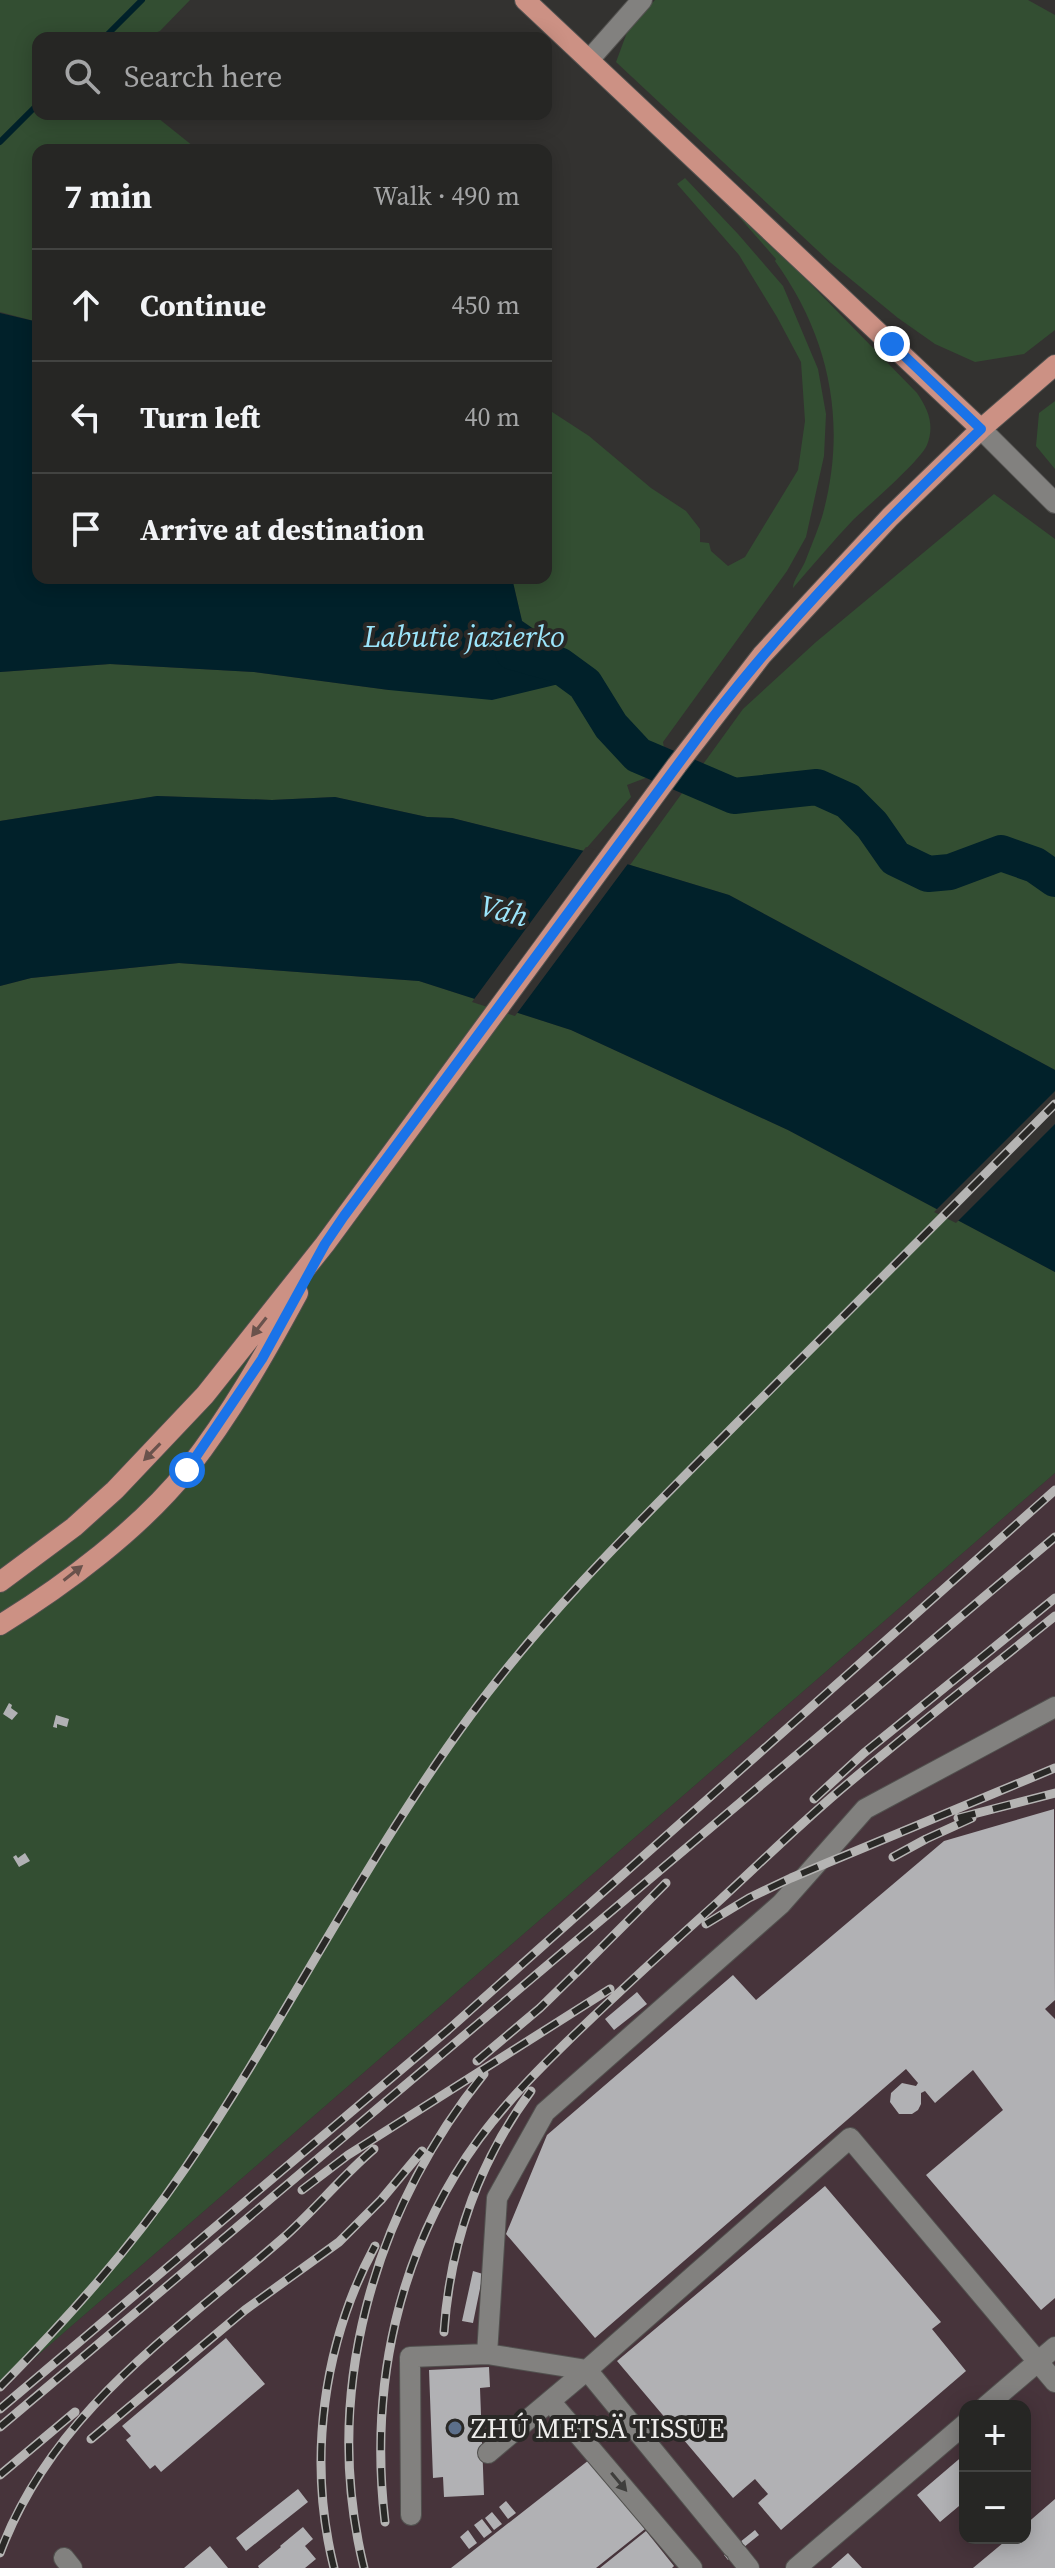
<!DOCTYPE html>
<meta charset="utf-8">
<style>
:root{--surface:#262624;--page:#323231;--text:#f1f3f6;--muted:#a4a5a6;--line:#424341}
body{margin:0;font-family:"Source Serif 4",serif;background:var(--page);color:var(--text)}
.controls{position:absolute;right:24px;bottom:24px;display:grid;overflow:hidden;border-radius:16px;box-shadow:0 4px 20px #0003}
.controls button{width:72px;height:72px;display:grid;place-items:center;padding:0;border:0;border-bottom:2px solid var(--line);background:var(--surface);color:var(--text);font:40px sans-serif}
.stop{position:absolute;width:24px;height:24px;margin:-18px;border:6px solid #1a73e8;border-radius:50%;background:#fff}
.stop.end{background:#1a73e8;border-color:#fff;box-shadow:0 2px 8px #0008}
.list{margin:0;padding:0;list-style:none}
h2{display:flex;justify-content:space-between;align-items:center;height:104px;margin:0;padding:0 32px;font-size:34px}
h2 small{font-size:26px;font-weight:400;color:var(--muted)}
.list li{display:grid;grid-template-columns:52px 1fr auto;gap:24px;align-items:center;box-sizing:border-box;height:112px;padding:0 32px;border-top:2px solid var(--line)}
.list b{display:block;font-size:30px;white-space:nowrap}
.list em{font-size:26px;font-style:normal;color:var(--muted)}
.icon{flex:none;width:44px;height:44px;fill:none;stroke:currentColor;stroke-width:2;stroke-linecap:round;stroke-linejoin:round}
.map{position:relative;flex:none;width:1055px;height:2568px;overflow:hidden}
.search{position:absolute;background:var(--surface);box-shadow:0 4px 20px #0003;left:32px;top:32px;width:520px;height:88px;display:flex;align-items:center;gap:20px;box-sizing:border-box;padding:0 28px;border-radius:16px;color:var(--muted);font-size:30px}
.panel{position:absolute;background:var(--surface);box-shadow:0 4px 20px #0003;left:32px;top:144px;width:520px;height:440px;border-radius:16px}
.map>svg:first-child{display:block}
.industrial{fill:#47343b;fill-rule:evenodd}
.green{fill:#334e32}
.water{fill:#01212a}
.pier{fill:#333230}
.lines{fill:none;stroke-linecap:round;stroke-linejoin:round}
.stream{stroke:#01212a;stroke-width:6}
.river{stroke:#01212a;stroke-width:36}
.building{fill:#b1b1b4}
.minor-casing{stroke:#52514f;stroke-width:22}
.major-casing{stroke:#52514f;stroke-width:22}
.minor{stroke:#82817f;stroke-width:20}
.major{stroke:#cc9184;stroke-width:20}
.rail-casing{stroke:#b5b4b3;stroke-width:9}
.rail{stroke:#292826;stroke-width:6;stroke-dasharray:18;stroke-linecap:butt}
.oneway{fill:#6a524c}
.oneway2{fill:#3f3e3c}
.route{stroke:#1a73e8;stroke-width:10}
.service-dot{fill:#5c6f8a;stroke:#292826;stroke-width:3}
.labels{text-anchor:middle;stroke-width:8;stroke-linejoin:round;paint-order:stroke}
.poi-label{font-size:28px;fill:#eeedec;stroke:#292826;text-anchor:start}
.water-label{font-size:30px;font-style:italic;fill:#9ce5fb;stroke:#292826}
</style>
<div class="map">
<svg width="1055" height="2568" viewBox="0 0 1055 2568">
<rect width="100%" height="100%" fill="#333230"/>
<!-- industrial -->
<path class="industrial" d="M1055,1473v1095h-1055v-180zM965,2406h60v132h-60z"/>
<!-- green -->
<path class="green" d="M0,0h190l-30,31 -18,7h-104v76h115l45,36h-160v172l-38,-10z
M655,0h373l27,15v315l-31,24 -49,8 -40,-18 -37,-26 -67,-55 -215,-201 13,-35z
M685,178l53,56 45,52 35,83 8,45 -2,42 -18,81 -19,34 -124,171 1,6 -12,7 -4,22 -21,8 4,12 -47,54 -132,-33 -25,-1 -92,-20 -63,3 -115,-4 -157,25v-149l110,-8 144,8 135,18 171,-43 -38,-26 -10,-43h34v-170l43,28 62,52 35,23 14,18v13l9,1 2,8 17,15 17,-9 53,-87 7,-49 -4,-59 -24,-45 -38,-62 -62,-71z
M732,209l63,59 122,125c11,16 18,32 10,52 -8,17 -57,59 -73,74 -21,22 -41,46 -61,69 0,-8 8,-17 12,-26 5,-13 12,-30 17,-45 26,-92 8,-180 -47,-256l1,-2z
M1055,401v68l-19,-23 3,-33z
M994,494l61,45v531l-326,-175 -99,-30 113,-156 73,-67z
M179,963l240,18 152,49 217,100 267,142v201l-1055,915v-1402l31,-8z"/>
<!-- water -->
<path class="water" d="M0,313l38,9v256h474l10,43 38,26 -1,37 -67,16 -103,-10 -135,-18 -144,-8 -110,8z
M157,796l115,4 63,-3 92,20 25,1 132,33 145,44 326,175v202l-267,-142 -217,-100 -152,-49 -240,-18 -148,15 -31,8v-165z"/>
<!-- pier -->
<path class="pier" d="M586,847l44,14 -115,155 -43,-14z
M1055,1091v33l-99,99 -22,-11z"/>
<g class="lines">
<!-- stream -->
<path class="stream" d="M104,38l38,-38
M0,142l38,-38"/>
<!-- river -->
<path class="river" d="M513,652l46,13 26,19 26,42 27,29 96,41 83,-9 31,14 24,24 23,33 33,16 22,-2 51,-19 34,12 20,14"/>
</g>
<!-- building -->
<path class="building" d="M9,1703l3,2 -1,3 7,5 -6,7 -9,-6z
M56,1715l13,4 -2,8 -10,-3v4l-4,-1z
M1054,1809l1,191 -10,9 10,10v279l-14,12 -115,-135 77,-65 -30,-40 -38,33 -10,-12 -4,2v11l-3,6 -6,4h-13l-9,-12 1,-9 11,-10 14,3 2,-3 -12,-14 -311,269 -89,-104 41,-99 186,-160 23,25 188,-159z
M25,1853l5,8 -11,6 -6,-10 3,-2 2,3z
M637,1992l10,12 -33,26 -9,-11z
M825,2186l116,136 -9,7 34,42 -185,159 -23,-27 10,-9 -13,-15 -22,19 -116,-137z
M473,2271l10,3 -10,49 -11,-2z
M226,2338l39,46 -104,88 -6,-7 -5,4 -24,-29 5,-4 -9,-10z
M489,2367l1,20 -10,1 4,107 -40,2 -1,-20 -10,1 -4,-108z
M965,2454v47l-25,21 -23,-27z
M589,2460l56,69 -49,39h-145z
M298,2489l10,13 -62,49 -10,-13z
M1055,2499v69h-82l36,-30h16v-13z
M506,2501l10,12 -8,6 -9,-12z
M492,2512l10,12 -8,6 -9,-12z
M482,2519l10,13 -8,6 -10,-13z
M303,2527l10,12 -8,7 11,13 -11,9h-46l-1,-2 23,-19 -1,-1z
M468,2530l9,13 -8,6 -9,-12z
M755,2530l4,5 -31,25 -4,-5z
M646,2531l28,35 -2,2h-72z
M210,2546l18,22h-44l14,-12z
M848,2553l14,15h-31z"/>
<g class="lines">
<defs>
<path id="minor" d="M589,60l53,-60
M981,429l74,74
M487,2354l10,-156 48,-86 236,-208 84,-95 190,-102
M550,2401l142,167
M986,2406l69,-59
M411,2515l-1,-158 77,-3 100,16 -99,83
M733,2548l-146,-178 263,-232 205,244
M737,2553l12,15
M64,2558l8,10
M796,2568l169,-144"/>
<path id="major" d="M525,0l456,429
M0,1582l74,-55 41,-37 90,-95 120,-151 352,-479 85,-110 128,-138 91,-88 74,-64
M0,1625c65,-40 140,-96 188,-156 43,-55 77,-115 110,-176"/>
</defs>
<!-- minor casing -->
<use href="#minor" class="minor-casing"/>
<!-- major casing -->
<use href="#major" class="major-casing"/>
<!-- minor -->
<use href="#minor" class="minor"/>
<!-- major -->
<use href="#major" class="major"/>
<defs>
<path id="rail" d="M814,1799l50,-46 191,-155
M958,1818l97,-25
M893,1857l33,-18 46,-21
M706,1924l43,-26 42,-20 264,-110
M576,1973l90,-90
M477,2061l63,-53 42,-41
M302,2190l46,-35 262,-166
M444,2332c6,-88 34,-169 87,-241
M0,2387c67,-68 130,-138 184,-217 101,-148 180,-310 286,-454 78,-106 173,-198 265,-291 107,-107 213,-214 320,-321
M0,2409l448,-379 607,-540
M0,2427l1055,-890
M91,2439l154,-129 94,-68 42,-42 41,-49
M0,2475l75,-63
M385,2522c-16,-136 13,-272 94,-383 28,-38 61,-71 94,-103 48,-46 97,-91 146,-135 40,-37 79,-75 120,-110 71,-60 144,-117 216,-175
M0,2553c53,-142 173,-219 282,-314 32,-28 59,-62 92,-90
M334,2568c-27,-108 -11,-225 41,-322
M364,2568c-43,-175 9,-356 120,-494"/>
</defs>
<!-- rail casing -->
<use href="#rail" class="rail-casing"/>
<!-- rail -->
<use href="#rail" class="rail"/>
</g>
<!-- one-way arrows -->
<defs><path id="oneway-solid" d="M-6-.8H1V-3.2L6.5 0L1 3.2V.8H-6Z" transform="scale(2)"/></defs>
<g class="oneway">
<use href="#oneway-solid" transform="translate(259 1327) rotate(128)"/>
<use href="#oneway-solid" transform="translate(152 1452) rotate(134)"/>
<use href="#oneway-solid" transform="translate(73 1573) rotate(-38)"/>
</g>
<use class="oneway2" href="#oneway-solid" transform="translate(619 2482) rotate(50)"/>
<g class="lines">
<!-- route -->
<path class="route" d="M187,1470l75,-111 63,-115 19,-28 369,-499c81,-104 173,-197 268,-288l-89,-85"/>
</g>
<!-- markers -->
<circle class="service-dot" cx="455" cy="2428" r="8"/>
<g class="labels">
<!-- poi labels -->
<g class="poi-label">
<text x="471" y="2438">ZHÚ METSÄ TISSUE</text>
</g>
<!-- water labels -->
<g class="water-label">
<text x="464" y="647">Labutie jazierko</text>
<text transform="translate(504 911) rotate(15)" y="10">Váh</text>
</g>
</g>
</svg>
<div class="controls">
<button>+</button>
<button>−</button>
</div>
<div class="stop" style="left:187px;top:1470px"></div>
<div class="stop end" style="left:892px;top:344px"></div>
<div class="search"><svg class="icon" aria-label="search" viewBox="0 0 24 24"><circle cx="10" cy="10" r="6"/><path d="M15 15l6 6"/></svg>Search here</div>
<section class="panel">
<h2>7 min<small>Walk · 490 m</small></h2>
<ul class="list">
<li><svg class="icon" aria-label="ahead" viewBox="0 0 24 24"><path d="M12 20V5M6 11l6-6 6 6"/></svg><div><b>Continue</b></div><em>450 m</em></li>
<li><svg class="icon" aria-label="left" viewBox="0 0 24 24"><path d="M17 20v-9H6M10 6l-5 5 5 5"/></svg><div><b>Turn left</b></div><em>40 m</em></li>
<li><svg class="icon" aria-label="arrive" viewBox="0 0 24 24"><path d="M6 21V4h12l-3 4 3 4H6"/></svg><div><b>Arrive at destination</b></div></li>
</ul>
</section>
</div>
